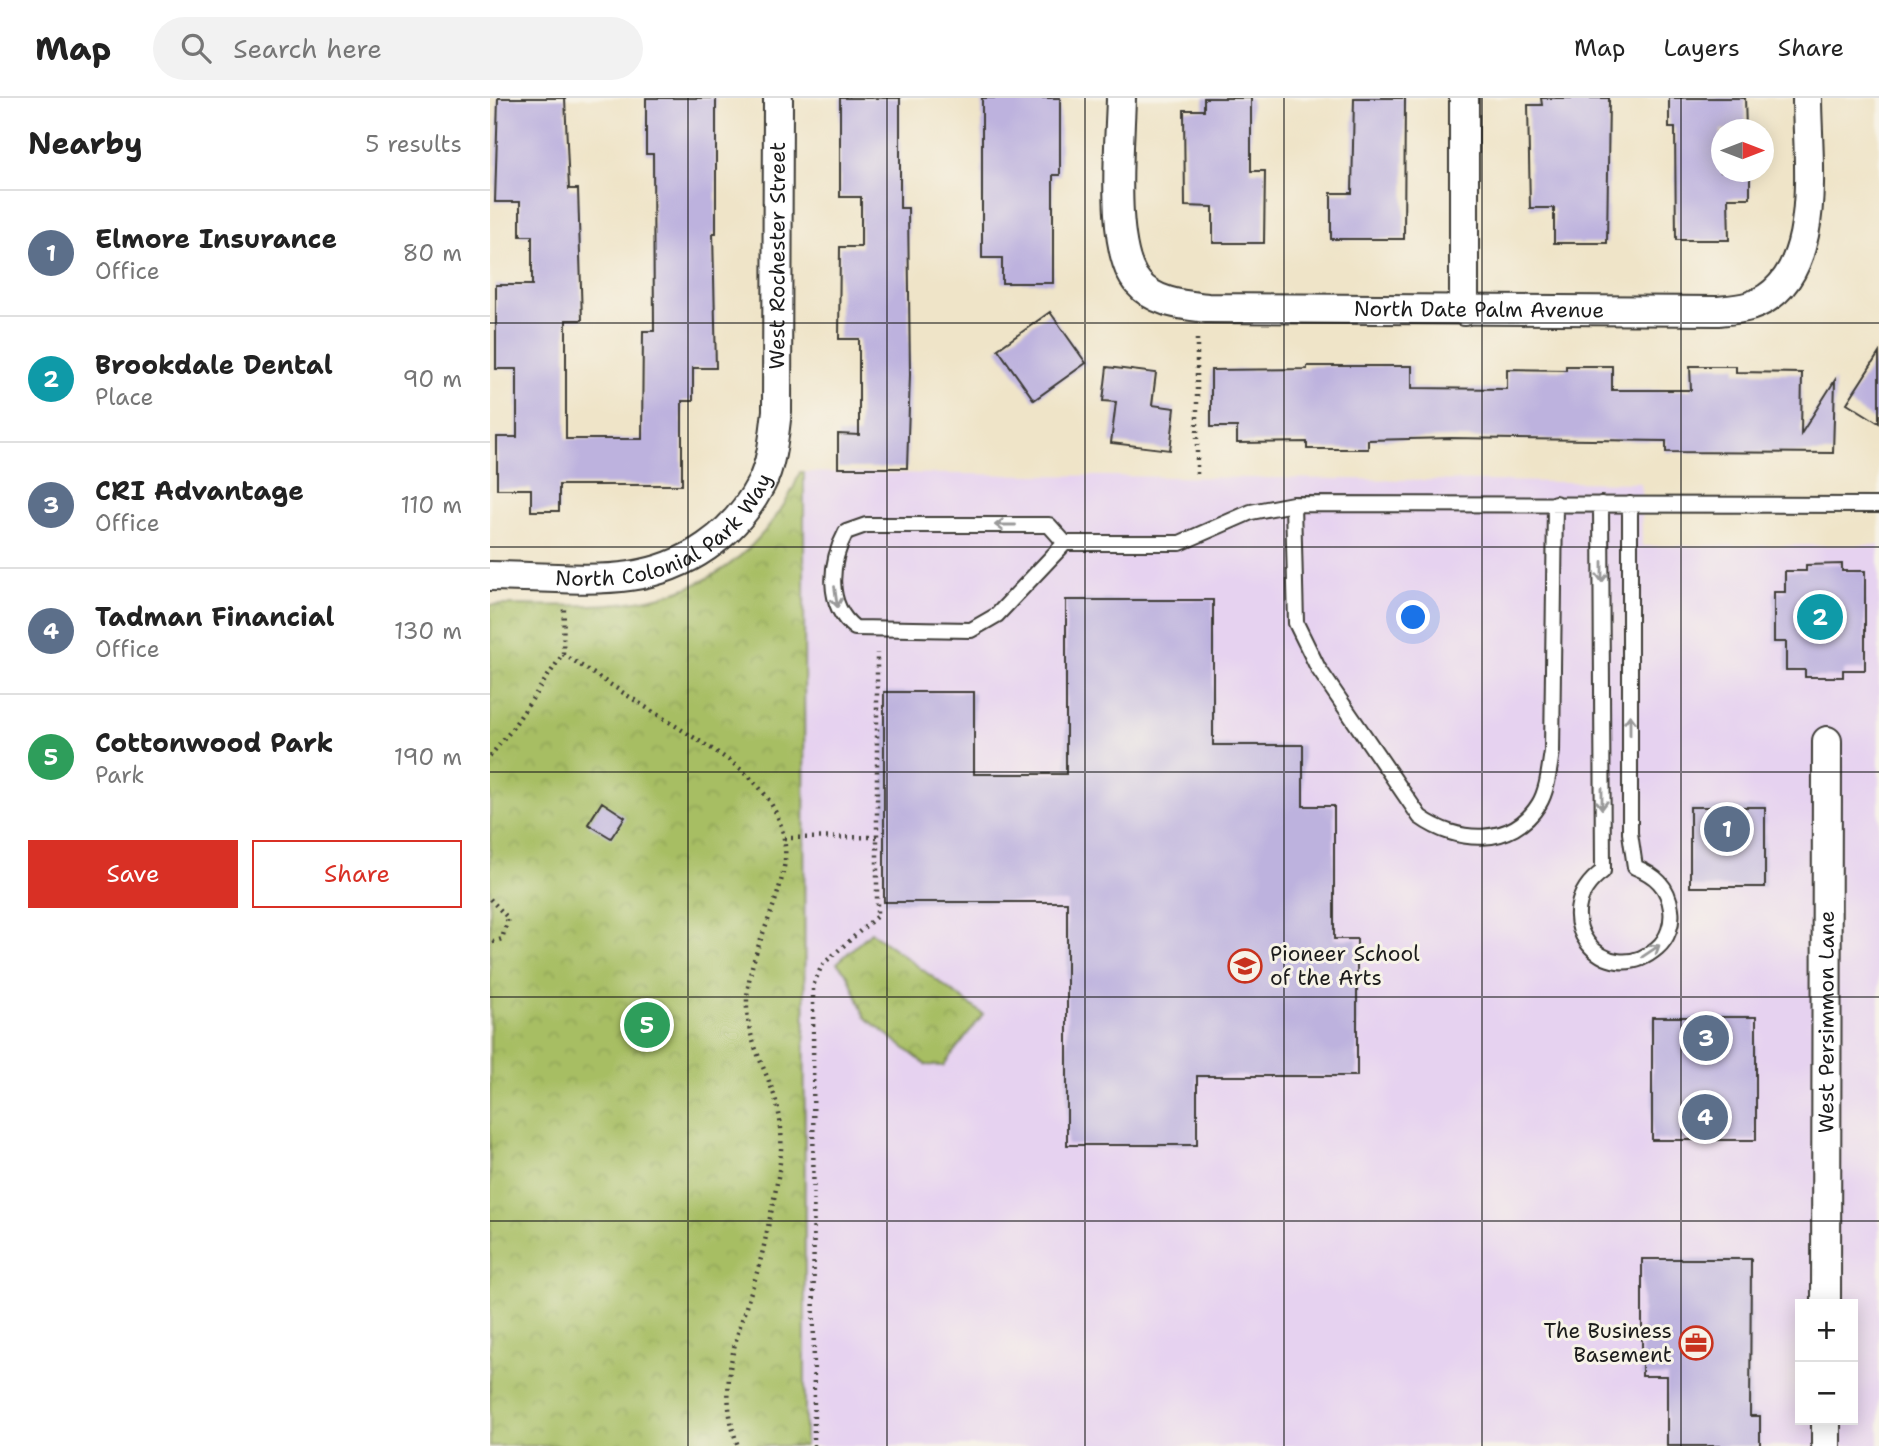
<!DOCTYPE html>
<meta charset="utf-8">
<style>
:root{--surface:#fff;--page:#f2f2f2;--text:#222;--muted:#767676;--line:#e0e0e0;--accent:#d93025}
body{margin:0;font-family:"Shantell Sans",sans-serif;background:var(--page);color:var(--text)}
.controls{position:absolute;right:21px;bottom:21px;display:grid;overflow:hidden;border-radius:0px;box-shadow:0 4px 18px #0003}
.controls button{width:63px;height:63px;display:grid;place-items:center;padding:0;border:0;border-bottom:2px solid var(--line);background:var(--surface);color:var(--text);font:35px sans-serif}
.compass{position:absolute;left:1221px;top:21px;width:63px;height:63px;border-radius:50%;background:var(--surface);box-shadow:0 4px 18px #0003;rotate:90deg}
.you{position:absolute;left:924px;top:520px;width:24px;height:24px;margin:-18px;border:5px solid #fff;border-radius:50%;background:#1a73e8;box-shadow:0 0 0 10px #1a73e833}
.badge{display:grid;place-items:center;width:46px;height:46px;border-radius:50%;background:var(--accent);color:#fff;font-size:23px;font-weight:700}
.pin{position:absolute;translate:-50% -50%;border:4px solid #fff;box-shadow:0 2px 7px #0006}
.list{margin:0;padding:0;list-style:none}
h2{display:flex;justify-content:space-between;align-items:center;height:91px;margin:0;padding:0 28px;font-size:30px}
h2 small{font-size:23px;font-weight:400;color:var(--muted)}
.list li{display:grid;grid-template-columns:46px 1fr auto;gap:21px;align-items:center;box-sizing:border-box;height:126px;padding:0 28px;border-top:2px solid var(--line)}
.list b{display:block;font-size:26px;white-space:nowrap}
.list p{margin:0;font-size:23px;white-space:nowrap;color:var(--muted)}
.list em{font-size:23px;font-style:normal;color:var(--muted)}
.actions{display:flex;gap:14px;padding:21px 28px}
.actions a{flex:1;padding:16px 0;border:2px solid var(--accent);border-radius:0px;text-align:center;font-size:24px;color:var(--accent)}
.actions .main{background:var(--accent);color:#fff}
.icon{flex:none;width:38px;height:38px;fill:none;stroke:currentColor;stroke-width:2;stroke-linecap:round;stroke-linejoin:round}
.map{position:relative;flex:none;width:1389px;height:1348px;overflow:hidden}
header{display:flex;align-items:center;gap:42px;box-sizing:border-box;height:98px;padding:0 35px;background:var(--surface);border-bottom:2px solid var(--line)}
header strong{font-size:33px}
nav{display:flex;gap:38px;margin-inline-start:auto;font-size:24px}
.search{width:490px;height:63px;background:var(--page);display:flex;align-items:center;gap:18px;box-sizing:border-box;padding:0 24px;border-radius:38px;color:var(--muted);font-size:26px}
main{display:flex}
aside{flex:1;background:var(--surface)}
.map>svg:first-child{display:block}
.built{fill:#e6d2f0;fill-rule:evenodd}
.park{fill:url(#park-crowns);stroke:#626d40;stroke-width:2}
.building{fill:#bdb2de}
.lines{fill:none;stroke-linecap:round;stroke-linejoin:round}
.service-casing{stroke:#3c3a36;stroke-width:18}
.minor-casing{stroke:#3c3a36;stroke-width:32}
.path{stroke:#3c3a36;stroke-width:4.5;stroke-dasharray:2 5;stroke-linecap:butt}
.service{stroke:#fff;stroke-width:14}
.minor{stroke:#fff;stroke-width:28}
.oneway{stroke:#999}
.grid{fill:none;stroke:#1c1c1c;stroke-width:2;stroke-opacity:0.55}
.labels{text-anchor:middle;stroke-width:6;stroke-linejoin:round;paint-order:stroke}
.street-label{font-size:21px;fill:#1c1c1c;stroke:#f7f3e8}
.poi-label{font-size:21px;fill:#1c1c1c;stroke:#f7f3e8;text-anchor:start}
</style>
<header>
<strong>Map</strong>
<div class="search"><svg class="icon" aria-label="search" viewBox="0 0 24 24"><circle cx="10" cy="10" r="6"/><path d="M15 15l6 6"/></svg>Search here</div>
<nav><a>Map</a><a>Layers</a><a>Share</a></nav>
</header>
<main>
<aside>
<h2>Nearby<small>5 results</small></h2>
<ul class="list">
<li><span class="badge" style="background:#5c6f8a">1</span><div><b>Elmore Insurance</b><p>Office</p></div><em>80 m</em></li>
<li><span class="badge" style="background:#0f9aa8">2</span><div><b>Brookdale Dental</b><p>Place</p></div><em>90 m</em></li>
<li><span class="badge" style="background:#5c6f8a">3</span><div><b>CRI Advantage</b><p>Office</p></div><em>110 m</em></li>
<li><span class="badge" style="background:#5c6f8a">4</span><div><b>Tadman Financial</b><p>Office</p></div><em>130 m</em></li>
<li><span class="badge" style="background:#2e9e5b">5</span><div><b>Cottonwood Park</b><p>Park</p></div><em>190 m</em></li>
</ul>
<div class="actions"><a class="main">Save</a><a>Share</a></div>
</aside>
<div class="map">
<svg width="1389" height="1348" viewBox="0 0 1389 1348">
<defs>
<pattern id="park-crowns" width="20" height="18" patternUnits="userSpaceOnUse" patternTransform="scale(1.75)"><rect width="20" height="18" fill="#a7be64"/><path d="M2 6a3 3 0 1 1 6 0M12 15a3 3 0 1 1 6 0" fill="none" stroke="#8fa356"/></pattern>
</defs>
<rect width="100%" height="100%" fill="#f7f3e8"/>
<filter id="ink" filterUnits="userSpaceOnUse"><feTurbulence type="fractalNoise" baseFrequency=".0143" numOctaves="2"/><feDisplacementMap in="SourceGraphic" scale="14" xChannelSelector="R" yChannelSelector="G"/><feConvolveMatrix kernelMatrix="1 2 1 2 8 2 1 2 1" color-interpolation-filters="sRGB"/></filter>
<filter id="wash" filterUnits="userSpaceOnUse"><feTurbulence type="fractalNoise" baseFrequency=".00686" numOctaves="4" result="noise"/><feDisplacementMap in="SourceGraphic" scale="28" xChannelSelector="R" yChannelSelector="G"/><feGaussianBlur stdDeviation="1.57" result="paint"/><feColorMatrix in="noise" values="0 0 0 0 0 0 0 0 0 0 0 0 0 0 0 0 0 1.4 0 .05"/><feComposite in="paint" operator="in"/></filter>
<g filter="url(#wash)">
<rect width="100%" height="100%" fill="#efe4c8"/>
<!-- built -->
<path class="built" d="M314,374l837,11 1,63 237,-1v901h-1074zM1310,1206h53v116h-53z"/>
<!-- park -->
<path class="park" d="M310,374h4l1,974h-315v-841c93,-1 188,13 260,-58 21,-21 40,-47 50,-75z
M381,834l112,82 -40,52 -17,-1 -61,-48 -17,-42 -11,-12z"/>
<g id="blocks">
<!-- building -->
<path class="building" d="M8,0h67l4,91h9l4,131h-16v119h76l1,-108h11l-1,-177h-7v-56h70v135h-3l3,135h-23v33h-11v84h-123v26h-28v-22h-34v-52h20v-68h-21v-84h36v-49h-12v-34h-25z
M350,0h60v110h8l2,166 -3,94h-69v-34l21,1v-96h-20l1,-92h21v-50h-21z
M492,0h78v77h-7v108h-51v-25h-20z
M714,0h47v73h14l-1,72h-51v-36l-28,-1 -1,-96h20z
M864,0h51l-1,141h-73v-46h21z
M1051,0h68l-2,145h-53v-35h-24l-2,-103h14z
M1179,0h76l1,32h-25v42h29v26h-22l1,42h-53l-1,-112h-6z
M560,214l36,51 -52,37 -36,-51z
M1389,255v70l-32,-20z
M817,268h105v22l95,1v-20l59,1v-4h46v24h79l-1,-24h46v6l66,1 -1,61 34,-54 -2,73 -167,-1v-11l-215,-3 -83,2v9h-61v-7l-70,1v-16h-26v-57l96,-1z
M617,269l49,6 -4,32 23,3 -5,42 -59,-7 5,-41 -13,-1z
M1352,466v7h23v99h-22v7h-38v-7h-19v-28h-12v-50h11v-21h21v-6z
M576,502h147v145h90v61h31v133h23v137h-160v69h-130v-243h-183v-210h90v82h92z
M112,704l23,15 -14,21 -23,-14z
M1200,709h75v80h-75z
M1162,919h104v123h-104z
M1152,1161h109l-1,157h10v30h-93v-70h-25z"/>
</g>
</g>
<g filter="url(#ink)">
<use href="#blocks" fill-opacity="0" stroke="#3c3a36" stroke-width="2"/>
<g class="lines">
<defs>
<path id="service" d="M1065,405l-3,249c-3,17 -4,37 -13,52 -27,44 -83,39 -119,13l-102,-149 -22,-45 -3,-119 586,1
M1111,406l2,367c-61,44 2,122 54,77 11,-9 16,-25 14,-39 -3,-23 -16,-34 -36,-42l-5,-34v-329
M575,445l-16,-18h-183l-20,7c-16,30 -21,73 9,96l116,2 26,-15 68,-72h115l71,-31 42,-8"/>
<g id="minor">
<path id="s1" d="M631,0c-1,44 -12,153 17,185 17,20 45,22 69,25l511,3c10,-1 22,-2 32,-5 76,-25 57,-146 57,-208"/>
<path d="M974,0v213"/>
<path id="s2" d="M0,478c41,0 101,6 140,0 56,-8 104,-40 131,-92 11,-21 13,-49 16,-73l1,-313"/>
<path id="s3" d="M1336,1206l1,-563"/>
<path d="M1336,1322v26"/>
</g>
</defs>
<!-- service casing -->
<use href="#service" class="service-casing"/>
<!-- minor casing -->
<use href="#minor" class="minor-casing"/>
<!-- path -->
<path class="path" d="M707,376v-138
M73,556c39,25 77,50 116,74 29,19 63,37 84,64 16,20 26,49 21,75 -8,49 -39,90 -37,142 2,39 23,65 31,100 10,41 -5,92 -13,132 -15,73 -55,129 -27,205
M0,658l19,-23 54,-79 1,-49
M294,740l93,-1
M0,801l18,19 -6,21 -12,4
M324,1348l-1,-460 9,-21 55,-49v-263"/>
<!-- service -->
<use href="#service" class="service"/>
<!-- minor -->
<use href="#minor" class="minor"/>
</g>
<!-- one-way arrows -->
<defs><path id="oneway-shaft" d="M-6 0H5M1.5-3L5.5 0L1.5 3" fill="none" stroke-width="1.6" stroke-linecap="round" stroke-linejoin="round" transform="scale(1.75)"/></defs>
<g class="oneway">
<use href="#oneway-shaft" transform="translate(515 427) rotate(-180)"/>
<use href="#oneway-shaft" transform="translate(1112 474) rotate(90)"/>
<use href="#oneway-shaft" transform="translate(346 499) rotate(82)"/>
<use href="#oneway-shaft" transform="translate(1140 627) rotate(-90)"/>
<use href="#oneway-shaft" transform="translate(1112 701) rotate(90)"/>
<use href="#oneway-shaft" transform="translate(1161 853) rotate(-34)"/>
</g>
</g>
<!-- grid -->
<path class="grid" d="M198,0v1348M397,0v1348M595,0v1348M794,0v1348M992,0v1348M1191,0v1348M0,225h1389M0,449h1389M0,674h1389M0,899h1389M0,1123h1389"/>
<!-- icons -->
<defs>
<symbol id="school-ring" viewBox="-11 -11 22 22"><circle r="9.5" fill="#f7f3e8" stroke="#c8321e" stroke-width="1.5"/><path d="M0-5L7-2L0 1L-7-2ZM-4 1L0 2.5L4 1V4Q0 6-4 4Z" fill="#c8321e"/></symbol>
<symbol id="office-ring" viewBox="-11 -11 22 22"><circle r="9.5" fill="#f7f3e8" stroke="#c8321e" stroke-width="1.5"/><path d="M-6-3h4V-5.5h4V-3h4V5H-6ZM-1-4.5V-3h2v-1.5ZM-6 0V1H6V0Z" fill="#c8321e"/></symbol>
</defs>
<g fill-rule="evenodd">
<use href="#school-ring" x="736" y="849" width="38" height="38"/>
<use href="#office-ring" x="1187" y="1226" width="38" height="38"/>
</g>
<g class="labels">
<!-- street labels -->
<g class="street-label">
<text dy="7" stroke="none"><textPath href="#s2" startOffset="537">West Rochester Street</textPath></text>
<text dy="7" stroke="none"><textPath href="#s1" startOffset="536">North Date Palm Avenue</textPath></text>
<text dy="7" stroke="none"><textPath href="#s2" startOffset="191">North Colonial Park Way</textPath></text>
<text dy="7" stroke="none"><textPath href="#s3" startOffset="282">West Persimmon Lane</textPath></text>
</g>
<!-- poi labels -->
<g class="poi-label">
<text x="780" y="863">Pioneer School<tspan x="780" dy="24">of the Arts</tspan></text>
<text x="1182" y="1240" text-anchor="end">The Business<tspan x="1182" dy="24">Basement</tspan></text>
</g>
</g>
</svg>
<div class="controls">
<button>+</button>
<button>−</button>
</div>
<svg class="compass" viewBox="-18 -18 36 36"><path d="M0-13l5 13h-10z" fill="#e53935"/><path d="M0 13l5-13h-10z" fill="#767676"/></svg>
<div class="you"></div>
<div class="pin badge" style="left:1237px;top:731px;background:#5c6f8a">1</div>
<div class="pin badge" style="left:1330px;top:519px;background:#0f9aa8">2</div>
<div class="pin badge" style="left:1216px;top:940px;background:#5c6f8a">3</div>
<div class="pin badge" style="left:1215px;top:1019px;background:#5c6f8a">4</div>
<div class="pin badge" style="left:157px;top:927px;background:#2e9e5b">5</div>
</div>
</main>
